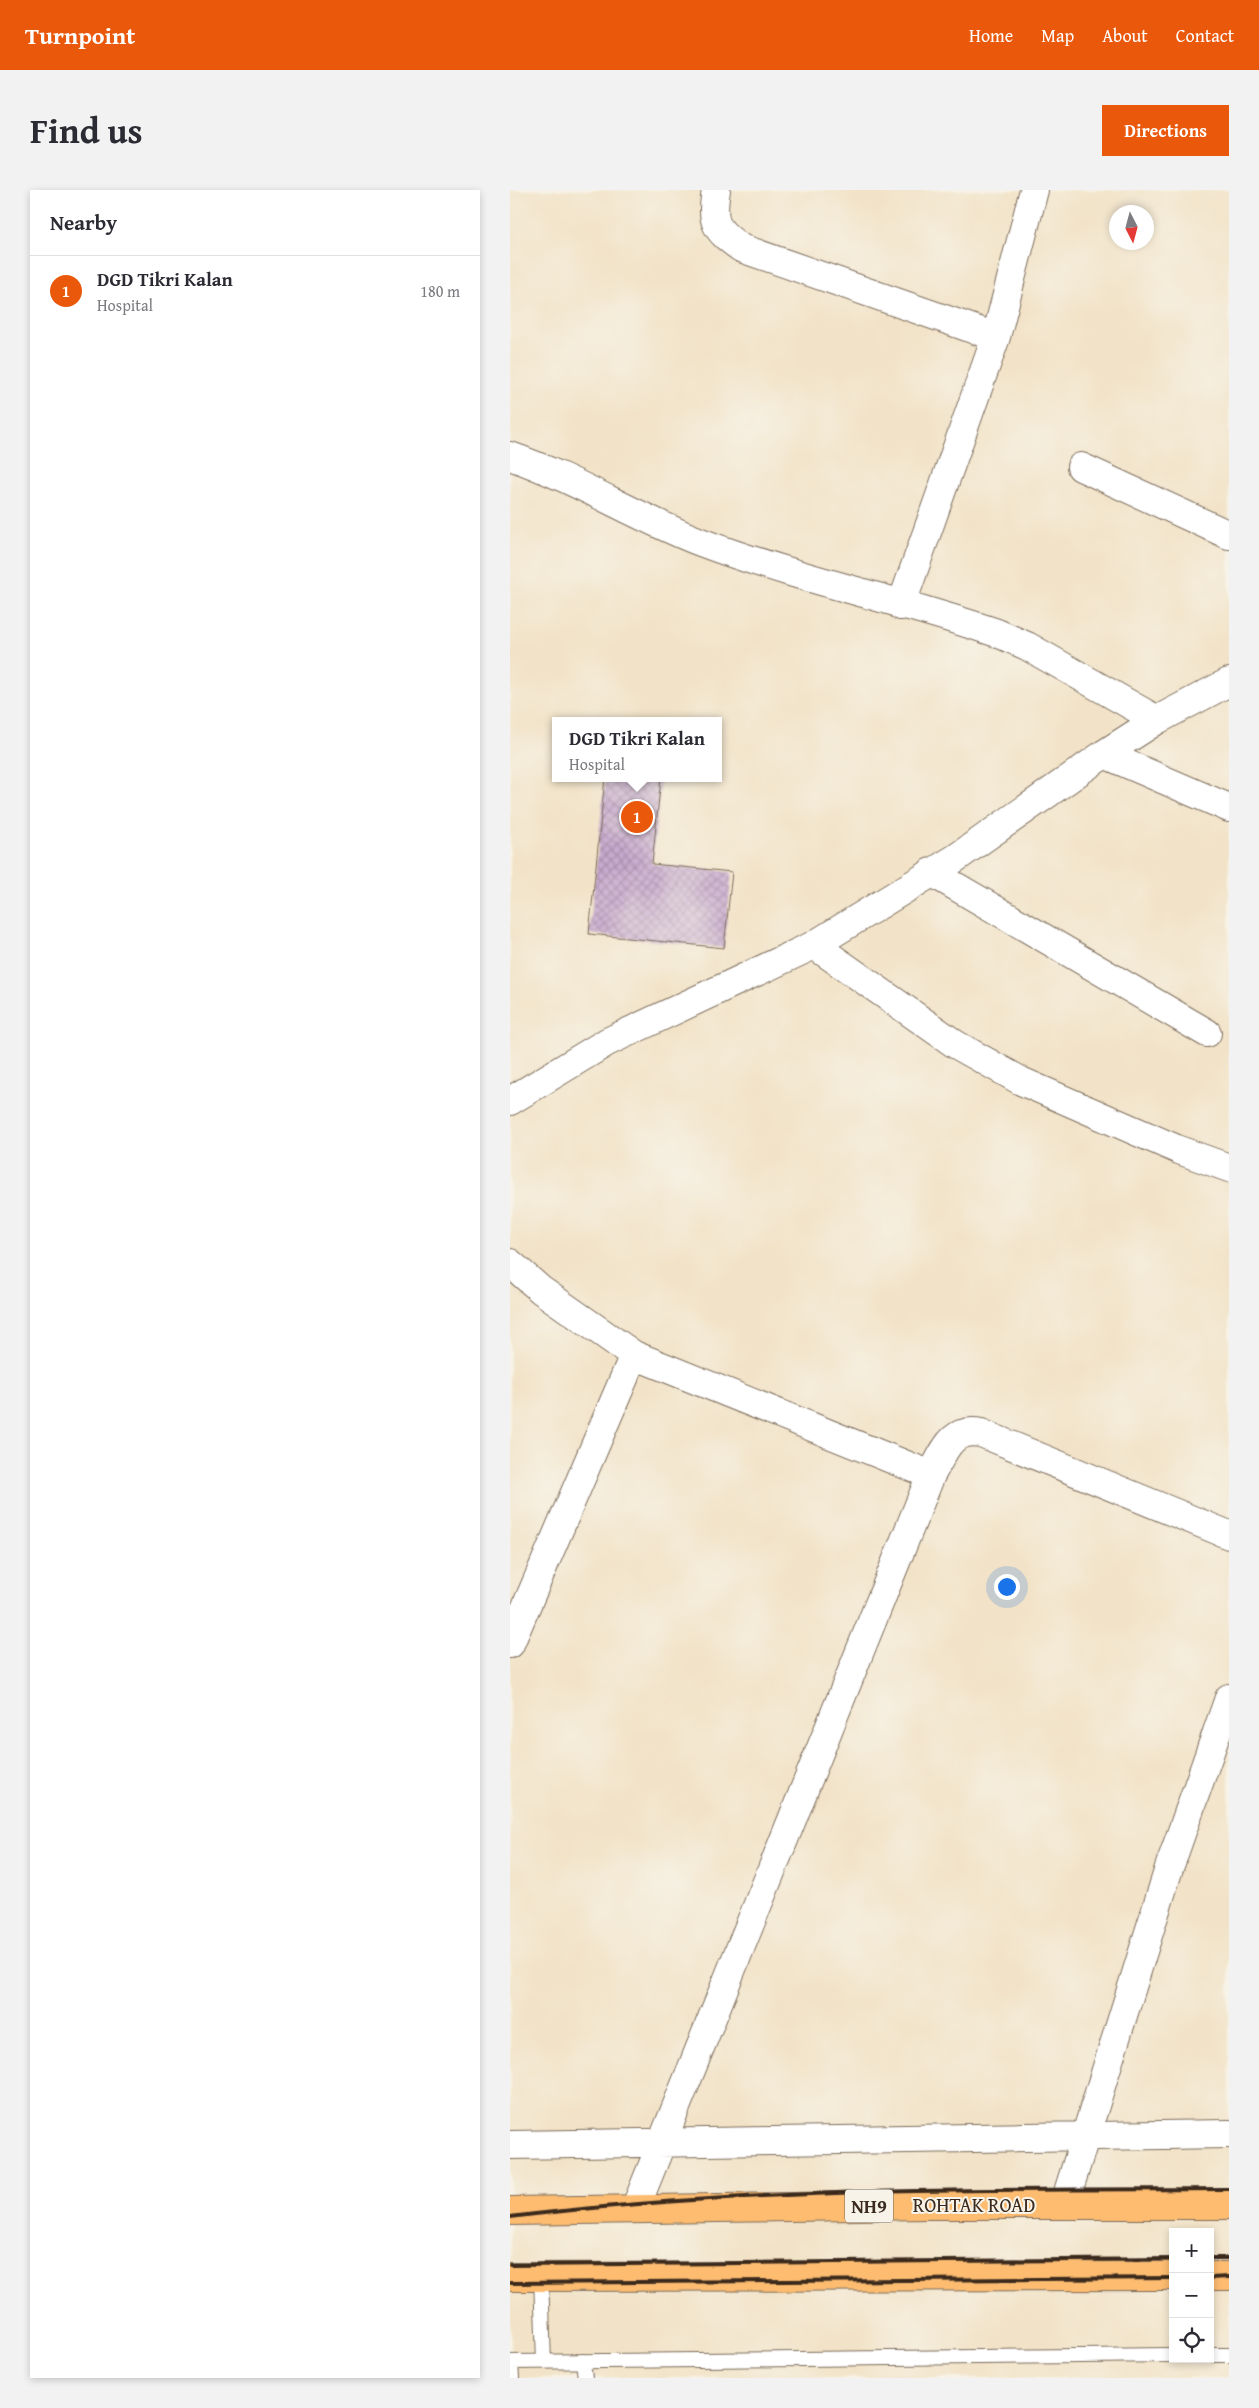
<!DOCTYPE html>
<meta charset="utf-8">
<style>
:root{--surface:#fff;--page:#f2f2f3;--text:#2b2b33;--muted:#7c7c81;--line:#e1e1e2;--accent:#ea580c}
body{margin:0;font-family:"Gentium Book Plus",serif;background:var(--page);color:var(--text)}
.controls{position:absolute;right:15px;bottom:15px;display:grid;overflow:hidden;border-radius:0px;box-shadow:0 2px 8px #0003}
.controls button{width:45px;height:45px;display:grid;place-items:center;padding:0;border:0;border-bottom:1px solid var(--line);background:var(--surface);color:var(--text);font:25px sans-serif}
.compass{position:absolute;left:599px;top:15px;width:45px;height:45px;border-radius:50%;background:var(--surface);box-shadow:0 2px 8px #0003;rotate:174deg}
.you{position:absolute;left:496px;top:1396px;width:18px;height:18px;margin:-12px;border:4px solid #fff;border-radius:50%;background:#1a73e8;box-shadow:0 0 0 8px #1a73e833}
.badge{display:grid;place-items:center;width:32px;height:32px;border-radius:50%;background:var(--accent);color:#fff;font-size:16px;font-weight:700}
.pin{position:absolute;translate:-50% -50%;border:2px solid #fff;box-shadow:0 1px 5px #0006}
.popup{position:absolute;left:42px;top:527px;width:170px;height:65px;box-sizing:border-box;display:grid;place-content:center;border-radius:0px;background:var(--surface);filter:drop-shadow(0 1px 4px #0005);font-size:16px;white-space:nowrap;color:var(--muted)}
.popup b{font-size:19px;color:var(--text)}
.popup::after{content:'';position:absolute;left:50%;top:100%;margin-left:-10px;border:10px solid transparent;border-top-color:var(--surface)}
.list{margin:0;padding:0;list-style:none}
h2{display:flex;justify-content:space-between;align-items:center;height:65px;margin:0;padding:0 20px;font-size:21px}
h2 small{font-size:16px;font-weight:400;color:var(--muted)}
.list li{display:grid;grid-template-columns:32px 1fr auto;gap:15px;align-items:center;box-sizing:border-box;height:70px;padding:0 20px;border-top:1px solid var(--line)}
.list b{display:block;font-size:19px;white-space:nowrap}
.list p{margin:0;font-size:16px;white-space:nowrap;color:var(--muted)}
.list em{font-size:16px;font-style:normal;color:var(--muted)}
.icon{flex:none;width:28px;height:28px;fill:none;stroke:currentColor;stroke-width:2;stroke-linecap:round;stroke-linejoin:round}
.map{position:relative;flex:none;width:719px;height:2188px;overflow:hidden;border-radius:0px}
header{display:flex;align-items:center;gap:30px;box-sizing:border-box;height:70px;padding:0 25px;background:var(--accent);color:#fff}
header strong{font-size:24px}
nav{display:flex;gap:28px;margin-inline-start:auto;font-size:18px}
.intro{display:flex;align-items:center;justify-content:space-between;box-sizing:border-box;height:120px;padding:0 30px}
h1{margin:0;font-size:35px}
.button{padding:12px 22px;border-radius:0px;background:var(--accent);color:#fff;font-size:18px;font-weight:700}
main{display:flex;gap:30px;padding:0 30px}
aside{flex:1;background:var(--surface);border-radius:0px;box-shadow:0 2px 8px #0003}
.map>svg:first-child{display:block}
.building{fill:url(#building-cross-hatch)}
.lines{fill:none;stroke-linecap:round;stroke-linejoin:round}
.service-casing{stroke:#7b6b5a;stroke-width:16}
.minor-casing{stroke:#7b6b5a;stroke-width:30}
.trunk-casing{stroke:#7b6b5a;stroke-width:30}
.service{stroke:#fff;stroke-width:14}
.minor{stroke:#fff;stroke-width:28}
.trunk{stroke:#fdbc70;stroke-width:28}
.rail{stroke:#3b2a1e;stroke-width:4}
.labels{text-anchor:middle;stroke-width:4;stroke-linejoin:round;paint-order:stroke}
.shield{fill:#f7f3e8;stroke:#73665b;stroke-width:1}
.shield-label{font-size:19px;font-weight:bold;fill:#3b2a1e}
.street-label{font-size:20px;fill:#3b2a1e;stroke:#f7f3e8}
</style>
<header>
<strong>Turnpoint</strong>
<nav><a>Home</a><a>Map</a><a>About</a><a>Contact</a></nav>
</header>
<div class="intro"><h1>Find us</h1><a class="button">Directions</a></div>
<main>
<aside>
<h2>Nearby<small></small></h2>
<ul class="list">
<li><span class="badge">1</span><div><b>DGD Tikri Kalan</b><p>Hospital</p></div><em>180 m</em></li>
</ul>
</aside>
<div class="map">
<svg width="719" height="2188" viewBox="0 0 719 2188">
<defs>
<pattern id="building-cross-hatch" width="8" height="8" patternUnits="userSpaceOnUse" patternTransform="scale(1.25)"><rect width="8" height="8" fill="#c8aacf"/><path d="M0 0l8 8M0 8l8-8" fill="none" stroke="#a48ba7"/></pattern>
</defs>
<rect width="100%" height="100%" fill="#f7f3e8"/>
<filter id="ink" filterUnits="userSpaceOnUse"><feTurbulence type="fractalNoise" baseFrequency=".02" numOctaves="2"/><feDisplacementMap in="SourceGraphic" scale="10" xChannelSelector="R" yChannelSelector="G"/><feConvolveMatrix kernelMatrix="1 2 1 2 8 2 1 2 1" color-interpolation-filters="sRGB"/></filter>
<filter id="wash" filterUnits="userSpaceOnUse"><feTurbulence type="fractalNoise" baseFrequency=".0096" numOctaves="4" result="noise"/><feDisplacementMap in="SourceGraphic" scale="20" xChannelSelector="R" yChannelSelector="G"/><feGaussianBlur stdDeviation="1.12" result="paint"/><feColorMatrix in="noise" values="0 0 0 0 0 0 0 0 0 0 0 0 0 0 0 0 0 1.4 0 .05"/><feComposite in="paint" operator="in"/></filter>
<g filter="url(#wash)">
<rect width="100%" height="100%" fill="#f2e3c8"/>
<g id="blocks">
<!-- building -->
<path class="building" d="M95,588h56l-9,86 80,8 -8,76 -135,-14z"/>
</g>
</g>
<g filter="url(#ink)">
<use href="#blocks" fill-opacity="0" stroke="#7b6b5a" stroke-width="1"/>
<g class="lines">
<defs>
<path id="service" d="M31,2087l3,85
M700,2165h19
M73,2171l2,17
M0,2172l663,-7
M1,2172l1,16"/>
<path id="minor" d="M206,0c-5,32 -2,39 25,58l255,89
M0,266c67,23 127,62 193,87 96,36 197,57 294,90l30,13 130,74
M571,277l148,68
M391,416l95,-269 38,-147
M594,564l125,54
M421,682l276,161
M304,755l141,99 66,37 158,69 50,18
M0,911l97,-59 207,-97 142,-87 148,-104 53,-34 72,-38
M0,1073l31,27 93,65 297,120
M0,1454l124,-289
M0,1955l719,-11
M554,2015l105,-337 60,-170
M125,2019l296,-734c13,-22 19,-48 50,-42l248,102"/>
<path id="trunk" d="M0,2021l418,-6h301
M700,2086h19
M0,2087l663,-1"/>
</defs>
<!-- service casing -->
<use href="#service" class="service-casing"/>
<!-- minor casing -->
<use href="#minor" class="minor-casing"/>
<!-- trunk casing -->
<use href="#trunk" class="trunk-casing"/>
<!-- service -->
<use href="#service" class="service"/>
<!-- minor -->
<use href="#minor" class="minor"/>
<!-- trunk -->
<use href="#trunk" class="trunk"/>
<!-- rail -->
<path class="rail" d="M0,2027c239,-30 479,-27 719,-28
M700,2068h19
M0,2075l663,-6
M700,2088l19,-1
M0,2093l663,-5"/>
</g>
</g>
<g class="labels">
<!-- shield labels -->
<rect class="shield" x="335" y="1999.5" width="48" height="33" rx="4"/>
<g class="shield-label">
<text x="359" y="2023">NH9</text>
</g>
<!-- street labels -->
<g class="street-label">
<text x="464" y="2022">ROHTAK ROAD</text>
</g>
</g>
</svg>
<div class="controls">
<button>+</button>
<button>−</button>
<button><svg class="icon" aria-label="locate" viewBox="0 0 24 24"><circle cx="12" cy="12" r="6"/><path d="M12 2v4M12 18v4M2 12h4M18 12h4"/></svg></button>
</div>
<svg class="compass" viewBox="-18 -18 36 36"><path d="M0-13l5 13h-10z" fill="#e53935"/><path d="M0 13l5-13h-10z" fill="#7c7c81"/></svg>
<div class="you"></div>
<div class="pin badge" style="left:127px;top:627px">1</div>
<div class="popup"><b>DGD Tikri Kalan</b>Hospital</div>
</div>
</main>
